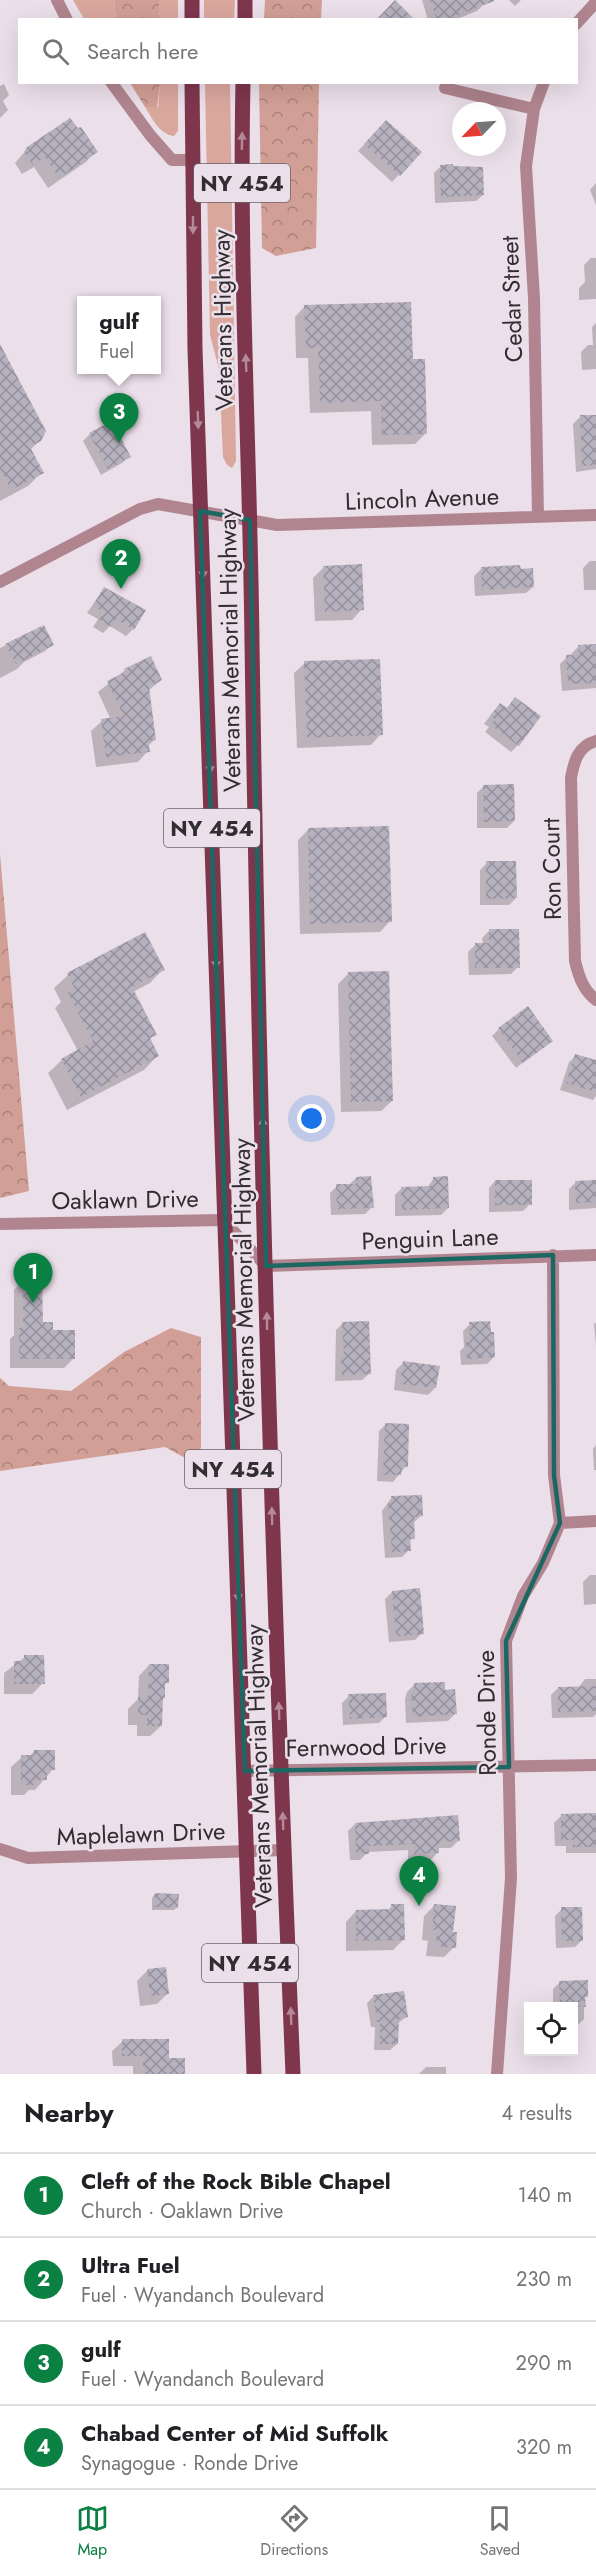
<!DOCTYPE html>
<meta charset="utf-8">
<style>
:root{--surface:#fff;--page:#f2f2f2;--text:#202124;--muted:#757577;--line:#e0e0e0;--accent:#0b8043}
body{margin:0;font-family:Jost,sans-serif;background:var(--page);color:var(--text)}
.controls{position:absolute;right:18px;bottom:18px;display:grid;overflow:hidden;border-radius:0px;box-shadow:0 6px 24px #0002}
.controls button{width:54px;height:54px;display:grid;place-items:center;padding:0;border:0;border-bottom:2px solid var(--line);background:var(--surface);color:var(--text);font:30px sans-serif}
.compass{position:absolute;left:452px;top:102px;width:54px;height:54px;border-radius:50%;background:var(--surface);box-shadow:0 6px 24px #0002;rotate:245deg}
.you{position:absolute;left:312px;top:1119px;width:21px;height:21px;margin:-15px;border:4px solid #fff;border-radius:50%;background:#1a73e8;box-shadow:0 0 0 9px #1a73e833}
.badge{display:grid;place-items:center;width:39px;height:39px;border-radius:50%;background:var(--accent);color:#fff;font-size:20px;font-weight:700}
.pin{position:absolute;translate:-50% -50px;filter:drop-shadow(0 2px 3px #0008)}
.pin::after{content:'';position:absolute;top:32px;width:21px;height:18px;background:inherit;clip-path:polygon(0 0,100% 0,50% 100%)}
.popup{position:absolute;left:77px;top:296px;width:84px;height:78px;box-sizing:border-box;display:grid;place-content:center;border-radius:0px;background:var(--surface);filter:drop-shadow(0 2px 4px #0005);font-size:20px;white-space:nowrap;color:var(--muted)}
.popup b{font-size:22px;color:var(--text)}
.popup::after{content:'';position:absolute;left:50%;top:100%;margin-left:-12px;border:12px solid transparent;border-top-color:var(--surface)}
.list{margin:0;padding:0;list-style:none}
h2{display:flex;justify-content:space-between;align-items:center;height:78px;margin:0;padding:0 24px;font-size:26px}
h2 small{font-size:20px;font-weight:400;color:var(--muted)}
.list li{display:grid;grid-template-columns:39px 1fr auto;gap:18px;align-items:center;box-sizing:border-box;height:84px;padding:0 24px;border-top:2px solid var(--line)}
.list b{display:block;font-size:22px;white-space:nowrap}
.list p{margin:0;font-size:20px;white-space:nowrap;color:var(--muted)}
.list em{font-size:20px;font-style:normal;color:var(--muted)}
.icon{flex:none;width:33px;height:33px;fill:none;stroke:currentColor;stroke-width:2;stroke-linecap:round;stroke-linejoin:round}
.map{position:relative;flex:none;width:596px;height:2074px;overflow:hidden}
.search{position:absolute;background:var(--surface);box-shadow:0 6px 24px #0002;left:18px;right:18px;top:18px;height:66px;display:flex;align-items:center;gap:15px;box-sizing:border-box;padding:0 21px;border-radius:0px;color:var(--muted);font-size:22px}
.sheet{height:414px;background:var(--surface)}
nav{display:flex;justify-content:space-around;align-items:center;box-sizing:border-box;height:84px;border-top:2px solid var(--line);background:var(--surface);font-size:16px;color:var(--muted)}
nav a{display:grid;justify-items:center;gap:3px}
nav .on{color:var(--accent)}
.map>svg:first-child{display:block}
.grass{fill:#daa79d}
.forest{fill:url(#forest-crowns)}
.shadow{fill:#0003}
.building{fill:url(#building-cross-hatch)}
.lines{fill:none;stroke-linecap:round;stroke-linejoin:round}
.minor{stroke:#b08590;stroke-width:12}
.primary{stroke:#7e364d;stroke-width:15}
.oneway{fill:#b48a9b}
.marked{fill:none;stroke:#1c6761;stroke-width:4.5;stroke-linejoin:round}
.labels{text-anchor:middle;stroke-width:5;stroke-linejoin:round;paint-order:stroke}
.shield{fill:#ebdfe9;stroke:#696268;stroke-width:1.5}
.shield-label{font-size:22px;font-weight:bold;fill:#312d30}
.street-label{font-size:24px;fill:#312d30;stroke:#ebdfe9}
</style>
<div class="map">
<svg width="596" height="2074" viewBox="0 0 596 2074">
<defs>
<pattern id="forest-crowns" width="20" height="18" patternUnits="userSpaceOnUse" patternTransform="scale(1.5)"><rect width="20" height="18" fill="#d19f95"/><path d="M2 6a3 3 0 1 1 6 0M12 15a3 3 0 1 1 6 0" fill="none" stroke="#aa827a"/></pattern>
<pattern id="building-cross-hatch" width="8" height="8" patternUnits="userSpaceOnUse" patternTransform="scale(1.5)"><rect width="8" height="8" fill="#b6b1be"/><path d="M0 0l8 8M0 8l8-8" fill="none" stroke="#95909b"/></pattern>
</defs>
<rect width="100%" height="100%" fill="#ebdfe9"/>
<!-- grass -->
<path class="grass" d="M73,0h41l2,19h-32z
M159,0h19v19h-19z
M204,0h31l-1,19h-30z
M160,83h18v48l-4,5c-15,-2 -22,-18 -29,-29h13z
M205,83h25l6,378 -4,7 -5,-3 -4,-8 -4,-88 -9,-34z"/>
<!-- forest -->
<path class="forest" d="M114,0h45v19h-43z
M265,0h57l-1,19h-57z
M130,83h30l-3,24h-12z
M259,83h60l-3,165 -40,8 -14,-8z
M0,854l29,337 -29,7z
M171,1328l30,9v111l-12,12 -24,-13 -165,24v-93l9,8 62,5 53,-39z"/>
<!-- shadow -->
<path class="shadow" d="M422,0h61l1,4 -7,7 -22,9h-27z
M509,0h12l-6,6z
M4,84l5,11 -6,6 5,9 -8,8v-32z
M379,129l41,23 -28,30 -34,-31z
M28,148l68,3 -10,11 -38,26 -14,-21 -12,7 -7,-11z
M441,166l42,29 -7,6 -41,2 -1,-30z
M596,183v22l-6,-15z
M591,258h5v41l-17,1v-12l6,-6 -1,-17z
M305,306l106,55 15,72 -11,11 -43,1 -1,-34 -61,2 -2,-55h-12l-1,-41z
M596,323v46l-14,1 -1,-18 7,-7h5l-1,-18z
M0,347l40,93 -10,10 12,22 -14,14 -28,15z
M596,416v53l-20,3 -3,-48 7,-7z
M90,434l39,22 -7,7 -21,12 -18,-34z
M590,561h6v29h-12l-1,-22z
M323,568l39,41 -10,11 -37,1 -2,-43z
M481,569l52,18 -7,6 -51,3 -1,-20z
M104,588l29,41 -7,7 -16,-10 -7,7 -10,-6 5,-8 -11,-6z
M43,627l9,17 -7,7 -21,11 -7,7 -17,9v-30z
M579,646l17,7v35l-34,3 -2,-27 7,-7 5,-1v-3z
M150,658l11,22 -13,11 7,48 -7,7v5l-10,11 -42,5 -5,-36 11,-10 9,-1 -13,-28 26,-21z
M305,663l76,71 -10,11 -74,3 -3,-75z
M515,699l3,46 -7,7 -26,-20 4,-5 -5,-3 9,-12 13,-3z
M484,786l30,35 -7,7h-30v-35z
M308,830l82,91 -10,11 -80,2 -2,-94z
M487,863l29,35 -7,7h-29v-35z
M489,931l29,36 -7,7 -42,1 -1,-23 7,-7 8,-1 -1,-6z
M163,969l-13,14 -17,9 22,42 -6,6 8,16 -13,14 -77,40 -19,-37 14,-13 16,-9 -23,-43 6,-6 -7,-14 14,-13z
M348,974l44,127 -11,10 -40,1 -3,-128z
M499,1029l52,12 -35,27 -24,-32z
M576,1056l20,6v34l-3,4 -33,-10 9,-28z
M356,1178l16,29 -7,7 -34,1 -1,-22 7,-7 12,-1z
M434,1178l14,30 -7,7 -46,1v-21l7,-7h25z
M495,1181l35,23 -7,7 -34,1v-24z
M576,1182h20v26l-27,2v-21z
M23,1280l18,44 10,8 22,27 -9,9h-54v-29l4,-4v-45z
M343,1323l26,51 -7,6 -27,1 1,-51z
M596,1323v23l-2,-22z
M470,1324l24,33 -7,7 -26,1 -1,-14 4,-4 -1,-16z
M403,1363l32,25 -7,7 -34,-5 2,-20z
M386,1424l20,42 -13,16 -16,-1 2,-50z
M596,1445v25h-2l-1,-21z
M392,1497l29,19 -8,7v15l-4,4v8l-7,7 -17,1 -3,-47z
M590,1575h6v35v-6l-12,1 -1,-23z
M392,1592l30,41 -7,7 -26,2 -4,-43z
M25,1657l18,26 -11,11h-28v-21z
M149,1665l18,17 -3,3 -3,15v26l-11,10h-13v-11h-9v-16l10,-10 1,-23z
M585,1679h11v35l-3,3 -41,1 -1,-23 7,-7h20z
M414,1685l30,6 11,23 -7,7 -42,2 -1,-24 2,-7z
M349,1696l37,20 -7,7 -36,2 -1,-22z
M34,1751l19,18 -18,21h-6l-5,5h-13v-28l11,-10h7z
M596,1815v38h-30v-7h-11l-1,-23 7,-7z
M355,1824l103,17 -7,7h-14v5l-6,7h-23v-10l-40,2 -8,8h-10l-2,-29z
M155,1894l22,13 -3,3h-22v-12z
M392,1906l11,34 -10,10 -47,1v-29l10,-11h31z
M434,1906l20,41 -10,10 -18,-1 2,-15 -6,-1 2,-24z
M562,1909l20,31 -7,7 -19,1 -1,-32z
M148,1970l20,23 -11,11 -17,2 -3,-25z
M560,1982l27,14 -3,3v20l-7,7h-3v-20h-21v-17z
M373,1997l33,20 -9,7v20l-7,6h-16l1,-23h-4l-4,-24z
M123,2041l45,19 16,14h-51v-8h-20l-1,-15z
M426,2067h20v7h-27z"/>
<!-- building -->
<path class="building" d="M395,0l20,20h-39z
M430,0h64v1l-47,19h-10z
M70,118l8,10 3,-1 17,25 -39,26 -14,-21 -12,8 -9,-13 3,-5z
M386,120l36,32 -22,24 -36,-32z
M453,164v2l30,1 1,28 -43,2 -1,-32z
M411,302l2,57h12l2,75 -45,1 -1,-34 -61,2 -2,-55h-12l-2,-43z
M0,344l46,87 -5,10 -11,6 14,26 -33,17 -11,-22z
M580,415h16v50l-14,1z
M112,421l19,36 -23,12 -19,-36z
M362,564l2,46 -39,2 -2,-46z
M520,565l1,4 12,-1 1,19 -52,3 -1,-23z
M104,587l42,23 -12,20 -18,-11 -4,8 -13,-7 5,-8 -11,-6z
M44,625l10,20 -38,19 -11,-20z
M596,644v39l-28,1 -2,-29 13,-1 -1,-9z
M151,656l11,24 -13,7 7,53 -8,1 2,11 -44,5 -5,-38 23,-3 -17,-35 18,-9 -1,-3z
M380,659l3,76 -76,3 -3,-77z
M515,697l26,19 -22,30 -28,-21 4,-6 -5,-3 10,-13 7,5z
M514,784l1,37 -31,1 -1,-37z
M389,826l3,96 -82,2 -2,-96z
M486,861h30l1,37 -31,1z
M489,929h30l1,39h-45v-25h14z
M145,932l20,38 -33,17 25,48 -7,3 9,18 -78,41 -20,-38 32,-18 -25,-48 7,-4 -8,-16z
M389,971l4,130 -42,1 -3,-130z
M528,1006l25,35 -30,22 -25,-35z
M575,1054l21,6v32l-30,-9z
M371,1176l3,32 -37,1 -1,-25h20v-7z
M448,1176l1,32 -47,2 -1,-23 32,-1v-9z
M495,1180h37v25h-37z
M596,1180v22l-20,1 -1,-22z
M23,1279h19l1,43h10v8h22v29h-56v-31h4z
M369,1321l2,53 -29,1 -1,-18h3l-2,-35z
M490,1321l1,11h3l1,25 -28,2 -1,-17h4l-1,-20z
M403,1361l37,5 -4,22 -36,-4z
M385,1423l24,1 -1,43 -6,-1 -1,9h-18z
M422,1495l1,21 -9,1 1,22h-5l1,12 -19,1 -4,-49h4l-1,-7z
M420,1588l4,46 -28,2 -4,-45z
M24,1655h20l1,29h-31v-23h10z
M149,1664h20v19h-4v15h-2l-1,28h-15v-11h-9v-18h10z
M445,1682v8l10,-1 2,25 -44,3 -2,-26 3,-1v-7z
M596,1686v25l-38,1v-25z
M386,1693l1,24 -37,2 -2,-25z
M34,1750h21v20l-8,-1v11h-11v5h-15v-30h13z
M596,1813v34h-23v-7h-12v-26z
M458,1815l2,26 -21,1v11l-25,1v-10l-46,2 1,8h-13l-1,-31z
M155,1893l24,1 -1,14 -24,-1z
M391,1904h13l1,36 -49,1v-31l35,-1z
M434,1904l22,2 -3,26h4l-1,16 -20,-2 1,-16h-5z
M561,1907h21l1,34h-21z
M166,1967l3,27 -19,2 -3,-27z
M588,1980v17h-3l1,10h-26l-1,-26z
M404,1991l4,26 -9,2 -1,25h-18v-22h-3l-4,-27z
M122,2039h47v19h16v16h-42v-18h-21z"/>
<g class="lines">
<!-- minor -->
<path class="minor" d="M57,0l10,20
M576,24l20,-22
M111,82l39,53 22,25h21
M445,88l89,21
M538,516l-4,-218 -8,-132 8,-57 10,-27
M0,582l140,-73 18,-5 119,21 319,-10
M596,741c-18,5 -22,20 -25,37l4,183c4,16 8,29 21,39
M0,1224l223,-4 43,46 330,-11
M560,1523l36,-2
M245,1771l351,-6
M0,1849l28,9 256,-8
M497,2074l14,-196 -5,-237 17,-45 20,-33 17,-40 -6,-48 -1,-220"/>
<!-- primary -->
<path class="primary" d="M192,0v20
M245,20v-20
M192,82l3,267 59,1725
M243,82c-4,187 7,374 9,561 7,477 21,954 41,1431"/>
</g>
<!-- one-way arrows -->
<defs><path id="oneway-solid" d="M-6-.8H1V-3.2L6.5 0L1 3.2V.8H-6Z" transform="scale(1.5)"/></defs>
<g class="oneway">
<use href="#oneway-solid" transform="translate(242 141) rotate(-89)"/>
<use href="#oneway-solid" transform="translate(193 225) rotate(90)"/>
<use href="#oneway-solid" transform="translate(246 363) rotate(-92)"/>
<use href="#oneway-solid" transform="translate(198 420) rotate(88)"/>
<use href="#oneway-solid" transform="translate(203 570) rotate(88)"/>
<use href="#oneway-solid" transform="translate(210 765) rotate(88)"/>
<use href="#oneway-solid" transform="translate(216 960) rotate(89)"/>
<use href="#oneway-solid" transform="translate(263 1126) rotate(-91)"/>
<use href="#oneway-solid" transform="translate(267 1321) rotate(-91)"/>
<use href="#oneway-solid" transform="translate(272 1516) rotate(-91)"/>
<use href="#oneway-solid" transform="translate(238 1593) rotate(88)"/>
<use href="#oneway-solid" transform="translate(279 1711) rotate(-92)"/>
<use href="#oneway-solid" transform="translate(283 1821) rotate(-92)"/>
<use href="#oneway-solid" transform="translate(291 2016) rotate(-92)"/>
</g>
<!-- marked area -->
<path class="marked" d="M200,511l50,9 16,746 287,-11 1,220 6,48 -54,118 3,126 -264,4z"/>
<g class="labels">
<!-- shield labels -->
<g class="shield">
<rect x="194" y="164" width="96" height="38" rx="4.5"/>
<rect x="164" y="809" width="96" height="38" rx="4.5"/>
<rect x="185" y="1450" width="96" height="38" rx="4.5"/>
<rect x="202" y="1944" width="96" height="38" rx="4.5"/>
</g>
<g class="shield-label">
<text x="242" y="191">NY 454</text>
<text x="212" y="836">NY 454</text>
<text x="233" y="1477">NY 454</text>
<text x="250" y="1971">NY 454</text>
</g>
<!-- street labels -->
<g class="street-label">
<text transform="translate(512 299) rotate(-92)" y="8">Cedar Street</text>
<text transform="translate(223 320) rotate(-91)" y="8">Veterans Highway</text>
<text transform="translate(422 499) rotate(-2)" y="8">Lincoln Avenue</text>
<text transform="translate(230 650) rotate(-91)" y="8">Veterans Memorial Highway</text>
<text transform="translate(552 869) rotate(-91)" y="8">Ron Court</text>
<text transform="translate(125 1200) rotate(-1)" y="8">Oaklawn Drive</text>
<text transform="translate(430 1239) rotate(-2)" y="8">Penguin Lane</text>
<text transform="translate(244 1280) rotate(-91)" y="8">Veterans Memorial Highway</text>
<text transform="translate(487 1713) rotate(-91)" y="8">Ronde Drive</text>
<text transform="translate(366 1747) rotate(-1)" y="8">Fernwood Drive</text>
<text transform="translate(259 1766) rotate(-92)" y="8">Veterans Memorial Highway</text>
<text transform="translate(141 1834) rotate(-2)" y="8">Maplelawn Drive</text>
</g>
</g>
</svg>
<div class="controls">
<button><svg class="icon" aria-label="locate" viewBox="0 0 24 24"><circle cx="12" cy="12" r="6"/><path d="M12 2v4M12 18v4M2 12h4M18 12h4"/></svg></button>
</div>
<svg class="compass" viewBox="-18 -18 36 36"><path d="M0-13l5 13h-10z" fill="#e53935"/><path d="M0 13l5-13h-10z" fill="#757577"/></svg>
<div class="you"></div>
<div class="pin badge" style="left:33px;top:1303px">1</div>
<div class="pin badge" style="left:121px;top:589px">2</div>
<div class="pin badge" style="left:119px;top:443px">3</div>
<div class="popup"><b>gulf</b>Fuel</div>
<div class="pin badge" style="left:419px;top:1906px">4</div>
<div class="search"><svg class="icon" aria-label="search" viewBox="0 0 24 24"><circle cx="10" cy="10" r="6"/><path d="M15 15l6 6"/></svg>Search here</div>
</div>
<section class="sheet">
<h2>Nearby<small>4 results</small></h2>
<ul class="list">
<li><span class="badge">1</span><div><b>Cleft of the Rock Bible Chapel</b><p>Church · Oaklawn Drive</p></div><em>140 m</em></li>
<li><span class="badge">2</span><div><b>Ultra Fuel</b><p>Fuel · Wyandanch Boulevard</p></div><em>230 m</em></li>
<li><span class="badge">3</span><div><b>gulf</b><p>Fuel · Wyandanch Boulevard</p></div><em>290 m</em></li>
<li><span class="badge">4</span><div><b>Chabad Center of Mid Suffolk</b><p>Synagogue · Ronde Drive</p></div><em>320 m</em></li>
</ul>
</section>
<nav>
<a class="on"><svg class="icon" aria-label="map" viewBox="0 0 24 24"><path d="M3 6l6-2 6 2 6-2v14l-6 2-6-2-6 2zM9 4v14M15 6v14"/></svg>Map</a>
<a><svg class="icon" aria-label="directions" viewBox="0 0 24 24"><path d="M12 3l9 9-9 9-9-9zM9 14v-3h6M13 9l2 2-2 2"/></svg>Directions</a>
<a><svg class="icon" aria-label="saved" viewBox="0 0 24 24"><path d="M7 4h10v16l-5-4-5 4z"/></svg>Saved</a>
</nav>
